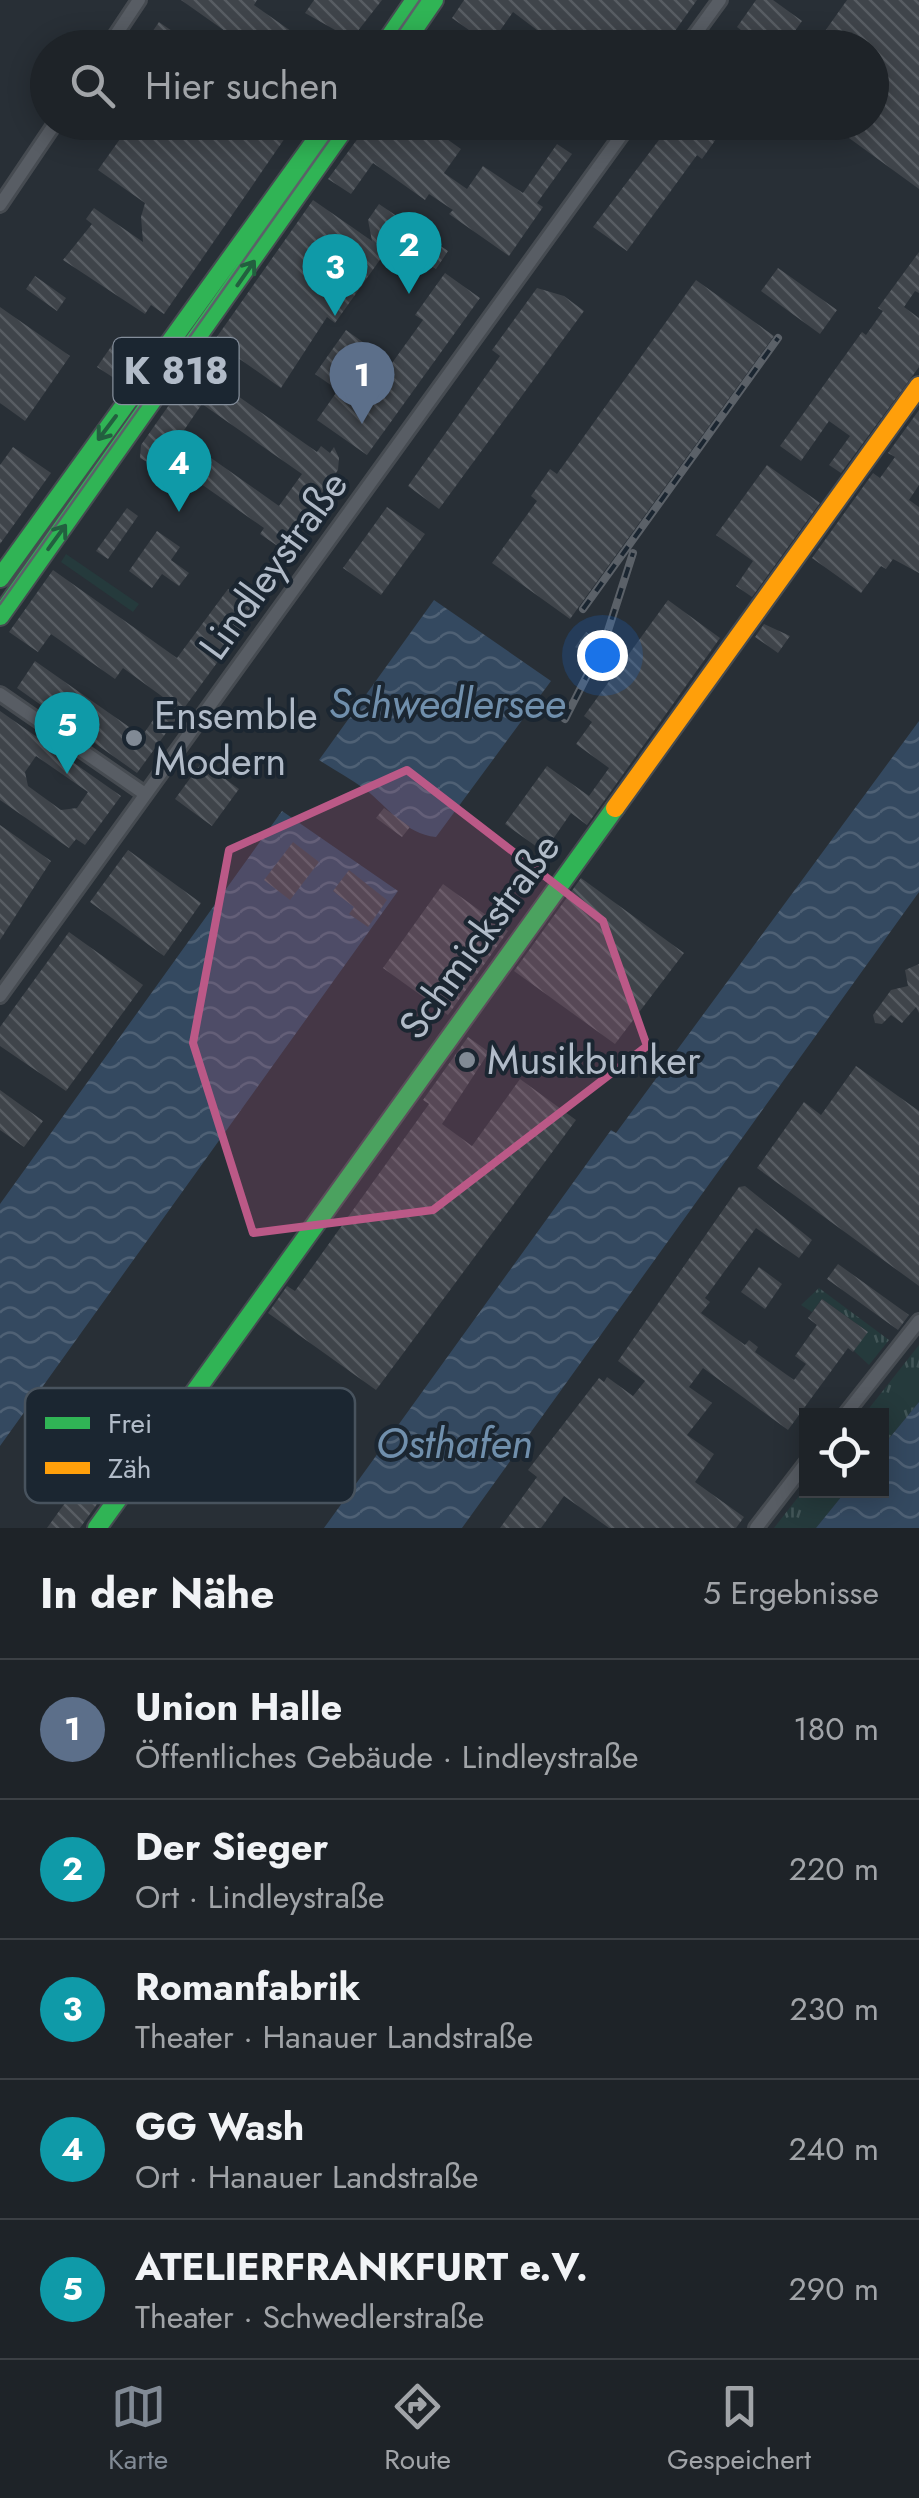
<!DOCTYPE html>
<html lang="de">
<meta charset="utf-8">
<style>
:root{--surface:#1e2328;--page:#262b30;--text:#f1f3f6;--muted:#a1a4a8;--line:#3c4045;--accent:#818a95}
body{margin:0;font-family:Jost,sans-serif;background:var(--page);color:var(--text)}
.controls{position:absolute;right:30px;bottom:30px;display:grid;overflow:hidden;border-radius:0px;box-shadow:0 5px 25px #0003}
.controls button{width:90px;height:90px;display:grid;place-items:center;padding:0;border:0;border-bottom:2px solid var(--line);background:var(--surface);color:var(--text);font:50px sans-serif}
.you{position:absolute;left:602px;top:655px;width:35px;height:35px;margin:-25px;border:8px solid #fff;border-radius:50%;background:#1a73e8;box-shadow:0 0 0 15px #1a73e833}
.badge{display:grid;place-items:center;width:65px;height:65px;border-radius:50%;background:var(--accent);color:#fff;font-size:32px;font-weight:700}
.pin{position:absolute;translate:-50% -82px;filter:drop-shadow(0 2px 5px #0008)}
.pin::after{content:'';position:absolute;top:52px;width:35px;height:30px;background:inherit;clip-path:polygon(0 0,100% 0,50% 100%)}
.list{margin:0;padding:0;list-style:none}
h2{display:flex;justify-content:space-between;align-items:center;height:130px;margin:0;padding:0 40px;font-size:42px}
h2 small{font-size:32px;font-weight:400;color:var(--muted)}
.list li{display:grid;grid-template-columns:65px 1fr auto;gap:30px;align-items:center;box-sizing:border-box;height:140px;padding:0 40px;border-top:2px solid var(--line)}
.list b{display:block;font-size:38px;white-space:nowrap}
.list p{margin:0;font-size:32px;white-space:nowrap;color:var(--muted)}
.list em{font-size:32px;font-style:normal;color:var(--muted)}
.icon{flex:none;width:55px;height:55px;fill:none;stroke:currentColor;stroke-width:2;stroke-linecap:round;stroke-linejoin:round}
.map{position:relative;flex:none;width:919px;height:1528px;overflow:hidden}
.search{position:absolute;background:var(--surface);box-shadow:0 5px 25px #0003;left:30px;right:30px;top:30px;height:110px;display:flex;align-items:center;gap:25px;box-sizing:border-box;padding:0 35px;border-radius:55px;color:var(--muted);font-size:38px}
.sheet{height:830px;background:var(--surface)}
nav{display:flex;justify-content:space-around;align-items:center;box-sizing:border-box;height:140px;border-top:2px solid var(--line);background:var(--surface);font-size:28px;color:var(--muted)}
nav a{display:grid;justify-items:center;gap:5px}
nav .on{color:var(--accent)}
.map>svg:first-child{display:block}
.grass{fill:url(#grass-tufts)}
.green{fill:#253a3c}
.water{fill:url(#water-waves)}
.building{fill:url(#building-back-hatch);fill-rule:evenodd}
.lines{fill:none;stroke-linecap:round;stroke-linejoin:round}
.street-casing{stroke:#464b51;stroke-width:18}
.fast-casing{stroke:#464b51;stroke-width:22}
.slow-casing{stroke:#464b51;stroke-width:22}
.street{stroke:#585d64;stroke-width:12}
.fast{stroke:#30b455;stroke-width:18}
.slow{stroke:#ff9f0a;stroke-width:18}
.tram{stroke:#5b6168;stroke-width:2.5}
.rail-casing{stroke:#5b6168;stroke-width:8}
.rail{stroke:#1b2631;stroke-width:4;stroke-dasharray:11;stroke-linecap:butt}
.oneway{stroke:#235f3f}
.marked{fill:#bb5987;fill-opacity:0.2;stroke:#bb5987;stroke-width:8;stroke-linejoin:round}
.poi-dot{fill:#818a95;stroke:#1b2631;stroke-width:4}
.labels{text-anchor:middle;stroke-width:8;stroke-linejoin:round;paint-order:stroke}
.shield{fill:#1b2631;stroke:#848e9b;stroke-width:2.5}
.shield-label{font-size:38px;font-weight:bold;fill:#b1bbc8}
.street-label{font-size:40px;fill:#b1bbc8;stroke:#1b2631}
.poi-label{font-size:40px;fill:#b1bbc8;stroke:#1b2631;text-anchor:start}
.water-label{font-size:42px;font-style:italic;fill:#708fac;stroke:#1b2631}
.key{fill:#1b2631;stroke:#48535e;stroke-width:2.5}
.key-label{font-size:28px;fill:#b1bbc8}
</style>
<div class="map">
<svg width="919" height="1528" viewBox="0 0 919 1528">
<defs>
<pattern id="grass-tufts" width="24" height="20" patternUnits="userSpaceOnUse" patternTransform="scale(2.5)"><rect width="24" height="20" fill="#253a3c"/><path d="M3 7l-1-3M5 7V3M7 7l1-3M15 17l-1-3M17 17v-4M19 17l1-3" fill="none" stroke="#425557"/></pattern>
<pattern id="water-waves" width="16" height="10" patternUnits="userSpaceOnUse" patternTransform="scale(2.5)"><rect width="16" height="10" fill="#344960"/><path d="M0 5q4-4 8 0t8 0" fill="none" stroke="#4f6175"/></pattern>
<pattern id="building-back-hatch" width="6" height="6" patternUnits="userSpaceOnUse" patternTransform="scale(2.5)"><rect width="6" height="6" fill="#3f444a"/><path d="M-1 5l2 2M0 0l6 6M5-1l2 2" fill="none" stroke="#585d63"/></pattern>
</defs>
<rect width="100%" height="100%" fill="#282f36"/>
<!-- grass -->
<path class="grass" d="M819,1288l70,52 -20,25 -15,-14 13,-20 -45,-32 -10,13 -11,-7z
M919,1345v57l-37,45v-31h-19z
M806,1487l40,4 -30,37h-42z"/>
<!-- green -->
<path class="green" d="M66,554l73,50 -6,8 -72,-50z"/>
<!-- water -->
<path class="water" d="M434,600l117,81 -115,156c-31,-3 -48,-30 -70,-47 -15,-11 -32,-20 -47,-30z
M919,721v171l-457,636h-138l287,-398 5,3z
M282,811l116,80 -398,555v-242z
M919,1402v126h-103l30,-37 36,-1v-43z"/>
<!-- building -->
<path class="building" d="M181,0h76l-3,5 61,43h-66z
M314,0h68l-25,32 -13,3 -39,-22z
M464,0h233l-34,48h-139l13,-18 -24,-18 -23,33 -38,-27z
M756,0h17l29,21 -19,27h-47l10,-14 -9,-7z
M847,0h72v189l-92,-67h45v-74h-59z
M159,22l38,26h-56z
M132,122h164l-132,192 -13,-9 -6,9 -82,-54 29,-36 -6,-5 8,-11 49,34 -2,-25 4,-14 -47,-33z
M370,122h53l38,27 -17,24 23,16 16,-23 40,27 34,-49 15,10 -35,49 6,4 -34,49 -60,-42 4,-4 -24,-16 -4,6 -52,-37 -22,31 -23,-15z
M681,122h47l-26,37 -5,-4 -70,96 -34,-24 72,-95 6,4z
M313,200l59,41 -4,-21 11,-16 69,47 -12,18 -42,-29 -59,83 -8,-6 -46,71 -67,-47z
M919,252v41l-4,-2 -11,16 15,11v49l-78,106 -12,-8 21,-29 -21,-15 -28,40 -21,-15 82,-114 4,3 17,-24 -5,-3z
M778,268l59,42 -17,24 -59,-43z
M445,273l35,25 -113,157 -50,-35 21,-30 -23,-16 31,-44 46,33 31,-43 -8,-5z
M35,276l31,22 -9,13 -31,-22z
M696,280l78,56 -204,283 -78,-56 45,-62 -6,-5 19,-27 7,5z
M537,288l27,8 20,15 -145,198 -31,-23 92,-130 -8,-6z
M0,307l70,49 -45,65 -25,-18z
M117,338l20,14 -20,28 -20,-13z
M207,359l13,2 -4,5 9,6 -7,10 99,70 4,-6 9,7 4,-6 5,11 -1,12 -50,72 -9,5 -19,-13 4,-6 -100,-70 -6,10 -18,-10 1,-13 56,-80zM202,404l100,70 -23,32 -99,-70z
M919,410v75l-10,15 10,7v66l-26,-14 -7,10 -5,-3 -20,27 -49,-35 61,-85 7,5 15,-21 -7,-4z
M13,447l38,26 -51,71v-79z
M767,465l53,38 -68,94 -16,-11 17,-25 -37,-26z
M387,507l38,27 -44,61 -38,-27z
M127,508l11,8 -30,43 -12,-8z
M157,531l23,16 -9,13 18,13 -10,13 -17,-12 -10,14 -23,-17z
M53,570l124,88 51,-69 28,20 -119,164 -120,-85 18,-27 107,75 25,-36 -44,-32 -8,11 -64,-45 -13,18 -29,-20z
M668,600l52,38 -133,187 -16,-12 -27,39 -39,-28 42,-58 42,30 20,-28 -33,-24 16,-22 -8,-6z
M764,624l26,12 -12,17 -23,-16z
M586,632l14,10 -11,15 -14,-10z
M0,711l121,85 -36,49 -9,-6 -7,9 -69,-48zM36,756l52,36 -11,16 -16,2 -33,-24 -3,-14z
M202,762l37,27 -27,37 -37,-27z
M384,808l26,19 -8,10 -26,-19z
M0,825l51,36 -51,79z
M293,842l26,20 -29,38 -26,-20z
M128,850l73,53 -37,53 -74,-54z
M349,870l38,30 -19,27 -19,-13 5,-7 -21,-16z
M581,878l103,75 -69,91 -101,-73z
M443,884l65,47 -60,84 -65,-47z
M69,932l74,53 -77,106 -66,-45v-19z
M919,964v49l-3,-6 -14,16 -11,-8 -9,9 -7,-1 -2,-8 18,-25 17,-4 -3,-16z
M468,1037l21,15 -47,72 30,22 48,-67 56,41 -200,270 -108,-77 19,-27 8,5 134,-187 -6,-4z
M856,1066l63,45v175l-162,-118 47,-66 17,13z
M0,1090l43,31 -19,26 -24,-17z
M745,1186l67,54 -13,18 -43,-30 -51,70 5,4 -9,11 44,32 4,-5 9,7 -3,5 39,28 12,-16 -11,-8 22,-31 -9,-7 14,-19 46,33 -15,20 -5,-4 -60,82 -85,-62 -14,19 23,16 -25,32 27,19 -19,28 49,35 -8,11h-127l-45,-32 -23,32h-41l37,-51 -9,-7 71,-92 5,4 3,-5 26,19 12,-15 -27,-20 121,-174z
M838,1264l71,51 -11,15 -71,-51z
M759,1267l23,17 -17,25 -24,-17z
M103,1450l22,15 -45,63h-33z"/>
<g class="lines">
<defs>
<path id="street" d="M107,48l32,-48
M685,48l35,-48
M0,205l56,-83
M0,694l145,100
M0,996l631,-874
M844,1416l75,-95
M756,1528l50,-65"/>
<path id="fast" d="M382,48l33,-48
M401,48l33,-48
M0,578l329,-456
M0,616l349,-494
M97,1528l518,-720"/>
<path id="slow" d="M615,808l304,-422"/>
</defs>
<!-- street casing -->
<use href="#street" class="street-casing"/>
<!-- fast casing -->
<use href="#fast" class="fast-casing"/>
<!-- slow casing -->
<use href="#slow" class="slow-casing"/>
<!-- street -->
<use href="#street" class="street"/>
<!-- fast -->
<use href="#fast" class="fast"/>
<!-- slow -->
<use href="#slow" class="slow"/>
<!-- tram -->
<path class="tram" d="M387,48l33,-48
M0,604l342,-482"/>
<defs>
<path id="rail" d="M583,609l195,-271
M565,719l40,-79 28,-87"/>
</defs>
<!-- rail casing -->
<use href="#rail" class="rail-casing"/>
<!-- rail -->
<use href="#rail" class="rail"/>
</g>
<!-- one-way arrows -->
<defs><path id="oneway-shaft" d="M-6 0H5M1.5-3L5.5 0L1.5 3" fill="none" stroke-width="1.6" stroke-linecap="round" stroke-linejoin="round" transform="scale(2.5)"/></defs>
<g class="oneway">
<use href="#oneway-shaft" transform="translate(246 273) rotate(-55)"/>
<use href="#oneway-shaft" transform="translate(107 428) rotate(127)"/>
<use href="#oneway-shaft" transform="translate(57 537) rotate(-54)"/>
</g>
<!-- marked area -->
<path class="marked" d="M407,770l196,151 44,125 -214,164 -180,23 -60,-190 36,-193z"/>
<!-- markers -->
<g class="poi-dot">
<circle cx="134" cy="738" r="10"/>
<circle cx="467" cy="1060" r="10"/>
</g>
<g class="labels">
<!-- shield labels -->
<rect class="shield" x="113.5" y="338" width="125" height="66" rx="8"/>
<g class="shield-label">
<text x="176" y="384">K 818</text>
</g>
<!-- street labels -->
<g class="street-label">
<text transform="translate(273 565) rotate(-54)" y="14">Lindleystraße</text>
<text transform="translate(479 936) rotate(-54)" y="14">Schmickstraße</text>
</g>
<!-- poi labels -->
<g class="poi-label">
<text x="154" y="729">Ensemble<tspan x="154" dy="46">Modern</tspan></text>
<text x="487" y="1074">Musikbunker</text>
</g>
<!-- water labels -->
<g class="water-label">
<text x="447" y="718">Schwedlersee</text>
<text x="454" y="1458">Osthafen</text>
</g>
</g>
<!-- legend -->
<rect x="25" y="1388" width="330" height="115" rx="15" class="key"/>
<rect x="45" y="1417" width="45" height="12" fill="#30b455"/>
<rect x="45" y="1462" width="45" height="12" fill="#ff9f0a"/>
<g class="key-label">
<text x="108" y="1433">Frei</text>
<text x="108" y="1478">Zäh</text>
</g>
</svg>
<div class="controls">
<button><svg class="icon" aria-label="locate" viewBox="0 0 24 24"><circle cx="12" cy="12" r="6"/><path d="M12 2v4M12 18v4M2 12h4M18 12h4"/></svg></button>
</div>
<div class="you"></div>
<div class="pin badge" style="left:362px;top:424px;background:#5c6f8a">1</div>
<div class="pin badge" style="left:409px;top:294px;background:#0f9aa8">2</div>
<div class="pin badge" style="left:335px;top:316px;background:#0f9aa8">3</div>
<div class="pin badge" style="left:179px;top:512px;background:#0f9aa8">4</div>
<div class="pin badge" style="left:67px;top:774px;background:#0f9aa8">5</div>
<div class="search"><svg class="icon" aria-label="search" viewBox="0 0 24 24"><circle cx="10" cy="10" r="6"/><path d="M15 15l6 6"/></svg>Hier suchen</div>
</div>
<section class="sheet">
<h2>In der Nähe<small>5 Ergebnisse</small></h2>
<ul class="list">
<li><span class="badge" style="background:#5c6f8a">1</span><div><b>Union Halle</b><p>Öffentliches Gebäude · Lindleystraße</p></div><em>180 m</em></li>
<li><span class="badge" style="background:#0f9aa8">2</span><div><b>Der Sieger</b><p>Ort · Lindleystraße</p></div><em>220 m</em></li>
<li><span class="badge" style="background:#0f9aa8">3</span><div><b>Romanfabrik</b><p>Theater · Hanauer Landstraße</p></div><em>230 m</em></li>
<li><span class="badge" style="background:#0f9aa8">4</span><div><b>GG Wash</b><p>Ort · Hanauer Landstraße</p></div><em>240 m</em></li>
<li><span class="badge" style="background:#0f9aa8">5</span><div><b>ATELIERFRANKFURT e.V.</b><p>Theater · Schwedlerstraße</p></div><em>290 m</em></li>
</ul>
</section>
<nav>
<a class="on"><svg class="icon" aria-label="map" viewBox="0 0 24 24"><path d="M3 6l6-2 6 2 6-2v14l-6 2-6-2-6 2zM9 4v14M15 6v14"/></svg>Karte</a>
<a><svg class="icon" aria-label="directions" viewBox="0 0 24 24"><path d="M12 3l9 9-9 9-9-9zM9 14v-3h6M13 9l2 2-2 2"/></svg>Route</a>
<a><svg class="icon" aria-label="saved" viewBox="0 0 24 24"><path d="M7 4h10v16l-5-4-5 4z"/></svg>Gespeichert</a>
</nav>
